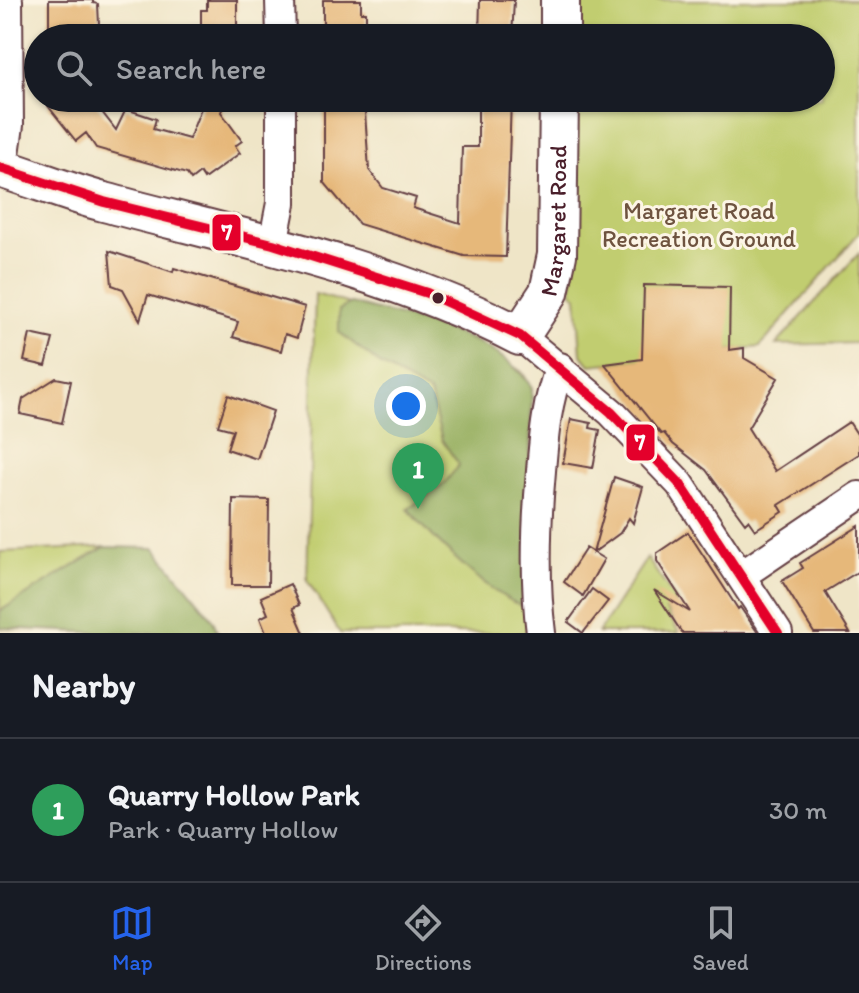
<!DOCTYPE html>
<meta charset="utf-8">
<style>
:root{--surface:#171b24;--page:#242831;--text:#f1f3f6;--muted:#9ea1a6;--line:#363941;--accent:#2563eb}
body{margin:0;font-family:Itim,sans-serif;background:var(--page);color:var(--text)}
.you{position:absolute;left:406px;top:406px;width:28px;height:28px;margin:-20px;border:6px solid #fff;border-radius:50%;background:#1a73e8;box-shadow:0 0 0 12px #1a73e833}
.badge{display:grid;place-items:center;width:52px;height:52px;border-radius:50%;background:var(--accent);color:#fff;font-size:26px;font-weight:700}
.pin{position:absolute;translate:-50% -66px;filter:drop-shadow(0 2px 4px #0008)}
.pin::after{content:'';position:absolute;top:42px;width:28px;height:24px;background:inherit;clip-path:polygon(0 0,100% 0,50% 100%)}
.list{margin:0;padding:0;list-style:none}
h2{display:flex;justify-content:space-between;align-items:center;height:104px;margin:0;padding:0 32px;font-size:34px}
h2 small{font-size:26px;font-weight:400;color:var(--muted)}
.list li{display:grid;grid-template-columns:52px 1fr auto;gap:24px;align-items:center;box-sizing:border-box;height:144px;padding:0 32px;border-top:2px solid var(--line)}
.list b{display:block;font-size:30px;white-space:nowrap}
.list p{margin:0;font-size:26px;white-space:nowrap;color:var(--muted)}
.list em{font-size:26px;font-style:normal;color:var(--muted)}
.icon{flex:none;width:44px;height:44px;fill:none;stroke:currentColor;stroke-width:2;stroke-linecap:round;stroke-linejoin:round}
.map{position:relative;flex:none;width:859px;height:633px;overflow:hidden}
.search{position:absolute;background:var(--surface);box-shadow:0 2px 6px #0004;left:24px;right:24px;top:24px;height:88px;display:flex;align-items:center;gap:20px;box-sizing:border-box;padding:0 28px;border-radius:44px;color:var(--muted);font-size:30px}
.sheet{height:248px;background:var(--surface)}
nav{display:flex;justify-content:space-around;align-items:center;box-sizing:border-box;height:112px;border-top:2px solid var(--line);background:var(--surface);font-size:22px;color:var(--muted)}
nav a{display:grid;justify-items:center;gap:4px}
nav .on{color:var(--accent)}
.map>svg:first-child{display:block}
.green{fill:#c1cd6f;stroke:#86764d;stroke-width:2}
.forest{fill:#98b062;stroke:#716846;stroke-width:2}
.building{fill:#e6b87a}
.lines{fill:none;stroke-linecap:round;stroke-linejoin:round}
.street-casing{stroke:#633d42;stroke-width:32}
.secondary-casing{stroke:#633d42;stroke-width:42}
.street{stroke:#fff;stroke-width:28}
.secondary{stroke:#fff;stroke-width:38}
.bus-1-casing{stroke:#fcf5e5;stroke-width:16}
.bus-1{stroke:#e4002b;stroke-width:10}
.bus-dot{fill:#4a1f2b;stroke:#fcf5e5;stroke-width:3}
.labels{text-anchor:middle;stroke-width:6;stroke-linejoin:round;paint-order:stroke}
.park-label{font-size:24px;fill:#6e533f;stroke:#fcf5e5}
.street-label{font-size:24px;fill:#4a1f2b;stroke:#fcf5e5}
.line-badge{stroke:#fcf5e5;stroke-width:3}
.badge-label{font-size:22px;text-anchor:middle;font-weight:bold;fill:#fff}
</style>
<div class="map">
<svg width="859" height="633" viewBox="0 0 859 633">
<rect width="100%" height="100%" fill="#fcf5e5"/>
<filter id="ink" filterUnits="userSpaceOnUse"><feTurbulence type="fractalNoise" baseFrequency=".0125" numOctaves="2"/><feDisplacementMap in="SourceGraphic" scale="16" xChannelSelector="R" yChannelSelector="G"/><feConvolveMatrix kernelMatrix="1 2 1 2 8 2 1 2 1" color-interpolation-filters="sRGB"/></filter>
<filter id="wash" filterUnits="userSpaceOnUse"><feTurbulence type="fractalNoise" baseFrequency=".006" numOctaves="4" result="noise"/><feDisplacementMap in="SourceGraphic" scale="32" xChannelSelector="R" yChannelSelector="G"/><feGaussianBlur stdDeviation="1.8" result="paint"/><feColorMatrix in="noise" values="0 0 0 0 0 0 0 0 0 0 0 0 0 0 0 0 0 1.4 0 .05"/><feComposite in="paint" operator="in"/></filter>
<g filter="url(#wash)">
<rect width="100%" height="100%" fill="#efe5c7"/>
<!-- green -->
<path class="green" d="M580,0h279v233l-99,114 -170,18 -9,-11 -4,-57 -5,-5 5,-194h244v-60h-242z
M859,253v90l-83,2z
M315,294l157,45 50,33 10,16 -6,245h-186l-33,-53z
M105,547l-105,64v-59z
M647,558l30,44 -11,8 13,23h-81z"/>
<!-- forest -->
<path class="forest" d="M351,303c57,17 147,30 181,85l-7,220c-38,-16 -90,-67 -117,-99l35,-24 16,-20 -17,-25 -12,-46 -49,-29 -42,-33v-22z
M105,547l50,1 57,70 6,15h-113l-105,-5v-17z"/>
<g id="blocks">
<!-- building -->
<path class="building" d="M49,0h44v3l5,1 1,21h-9v13h-41z
M207,0h30v38h-31v-7h-5v-21h6z
M323,0h38v12h5v22h-43z
M480,0h34l-2,38h-33z
M58,98h33l25,32 10,-21 30,10 -3,10 36,10 16,-41h21l-5,14 21,29 -7,5 5,7 -36,26 -4,-6 -9,7 -4,-6 -91,-26 -10,-15 -10,8 -28,-35z
M324,98h40l5,72 14,18 33,10 -3,10 47,15 2,-76h16v-49h33l-5,159 -42,-1 -105,-32 -35,-42z
M109,251l64,21 1,-4 131,39 -8,31 -12,-4 -4,17 -48,-14 5,-15 -90,-27 -8,25 -17,-31 -11,-4z
M644,285l86,2 -1,63 15,-2v10l34,20 -30,50 27,43 74,-49 10,15v17l-80,51 4,7 -28,18 -7,-10 -3,3 -39,-53 -33,-26 -9,-11 -3,1 -56,-70 37,-5z
M30,334l23,5 -7,27 -22,-5z
M56,378l15,3 -9,42 -42,-9 3,-15z
M228,395l45,16 -16,48 -30,-10 6,-19 -15,-4z
M571,419l20,4 -1,5 10,2 -7,38 -30,-5z
M614,477l29,10 -10,36 -4,-5 -9,15 -27,20z
M233,499l36,1 -1,85h-36z
M859,526v45l-34,21 25,41h-36l-32,-52 21,-13 -3,-5z
M688,532l50,77 2,-2 18,26h-76l-28,-43 36,22 -33,-51v-8z
M586,548l18,11 -21,37 -19,-14z
M290,584l9,21 -6,3 11,25h-38l-6,-15 8,-4 -7,-17z
M592,589l16,12 -25,32 -15,-11z"/>
</g>
</g>
<g filter="url(#ink)">
<use href="#blocks" fill-opacity="0" stroke="#633d42" stroke-width="2"/>
<g class="lines">
<defs>
<path id="street" d="M280,0l1,38
M3,169l6,-44 -1,-125
M273,244l8,-41v-105
M520,336l91,76 69,72 98,149
M742,575l117,-79
M541,633c-7,-54 -5,-107 0,-162 3,-37 6,-70 19,-104"/>
<g id="secondary">
<path d="M560,38v-38"/>
<path id="s1" d="M0,168c35,11 69,25 104,34 141,37 286,67 416,134l29,-44 8,-37 2,-157"/>
</g>
</defs>
<!-- street casing -->
<use href="#street" class="street-casing"/>
<!-- secondary casing -->
<use href="#secondary" class="secondary-casing"/>
<!-- street -->
<use href="#street" class="street"/>
<!-- secondary -->
<use href="#secondary" class="secondary"/>
<defs>
<path id="bus-1" d="M0,168l104,34 169,42 154,49 93,43 91,76 69,72 98,149"/>
</defs>
<!-- bus-1 casing -->
<use href="#bus-1" class="bus-1-casing"/>
<!-- bus-1 -->
<use href="#bus-1" class="bus-1"/>
</g>
</g>
<!-- markers -->
<circle class="bus-dot" cx="438" cy="298" r="7"/>
<g class="labels">
<!-- park labels -->
<g class="park-label">
<text x="699" y="219">Margaret Road<tspan x="699" dy="28">Recreation Ground</tspan></text>
</g>
<!-- street labels -->
<g class="street-label">
<text dy="8" stroke="none"><textPath href="#s1" startOffset="672">Margaret Road</textPath></text>
</g>
</g>
<g class="line-badge">
<rect x="211" y="213" width="31" height="39" rx="8" fill="#e4002b"/>
<rect x="625" y="423" width="31" height="39" rx="8" fill="#e4002b"/>
</g>
<g class="badge-label">
<text x="227" y="240">7</text>
<text x="640" y="450">7</text>
</g>
</svg>
<div class="you"></div>
<div class="pin badge" style="left:418px;top:509px;background:#2e9e5b">1</div>
<div class="search"><svg class="icon" aria-label="search" viewBox="0 0 24 24"><circle cx="10" cy="10" r="6"/><path d="M15 15l6 6"/></svg>Search here</div>
</div>
<section class="sheet">
<h2>Nearby<small></small></h2>
<ul class="list">
<li><span class="badge" style="background:#2e9e5b">1</span><div><b>Quarry Hollow Park</b><p>Park · Quarry Hollow</p></div><em>30 m</em></li>
</ul>
</section>
<nav>
<a class="on"><svg class="icon" aria-label="map" viewBox="0 0 24 24"><path d="M3 6l6-2 6 2 6-2v14l-6 2-6-2-6 2zM9 4v14M15 6v14"/></svg>Map</a>
<a><svg class="icon" aria-label="directions" viewBox="0 0 24 24"><path d="M12 3l9 9-9 9-9-9zM9 14v-3h6M13 9l2 2-2 2"/></svg>Directions</a>
<a><svg class="icon" aria-label="saved" viewBox="0 0 24 24"><path d="M7 4h10v16l-5-4-5 4z"/></svg>Saved</a>
</nav>
